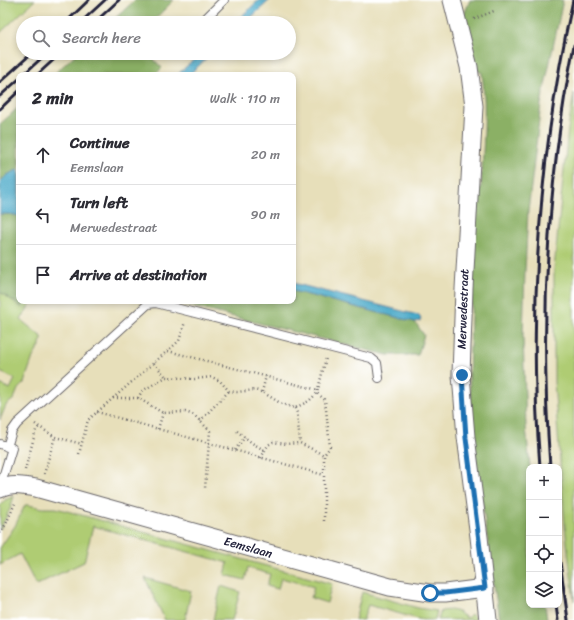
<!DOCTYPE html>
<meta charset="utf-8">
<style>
:root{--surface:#fff;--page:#f2f2f3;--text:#2b2b33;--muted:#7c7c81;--line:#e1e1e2}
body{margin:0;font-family:Sriracha,sans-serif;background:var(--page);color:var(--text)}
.controls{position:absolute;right:12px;bottom:12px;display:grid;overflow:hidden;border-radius:8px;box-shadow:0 2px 6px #0003}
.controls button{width:36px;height:36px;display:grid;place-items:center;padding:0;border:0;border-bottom:1px solid var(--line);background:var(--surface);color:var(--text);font:20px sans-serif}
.stop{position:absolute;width:12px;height:12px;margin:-9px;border:3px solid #1f6fb2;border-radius:50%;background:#fff}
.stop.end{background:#1f6fb2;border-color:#fff;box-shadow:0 1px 4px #0008}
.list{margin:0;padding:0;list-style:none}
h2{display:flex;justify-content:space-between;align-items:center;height:52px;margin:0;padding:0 16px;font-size:17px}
h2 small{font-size:13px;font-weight:400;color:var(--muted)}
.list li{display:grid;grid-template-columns:26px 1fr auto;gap:12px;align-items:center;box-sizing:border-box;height:60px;padding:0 16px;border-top:1px solid var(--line)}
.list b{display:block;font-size:15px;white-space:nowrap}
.list p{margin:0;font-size:13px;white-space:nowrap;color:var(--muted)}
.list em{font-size:13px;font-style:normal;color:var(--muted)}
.icon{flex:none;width:22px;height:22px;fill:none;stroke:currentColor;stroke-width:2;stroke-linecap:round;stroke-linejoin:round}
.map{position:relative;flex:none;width:574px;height:620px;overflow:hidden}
.search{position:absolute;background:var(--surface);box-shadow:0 2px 6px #0003;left:16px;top:16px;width:280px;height:44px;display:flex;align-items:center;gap:10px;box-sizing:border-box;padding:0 14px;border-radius:22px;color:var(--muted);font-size:15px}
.panel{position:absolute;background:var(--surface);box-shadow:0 2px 6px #0003;left:16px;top:72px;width:280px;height:232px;border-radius:8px}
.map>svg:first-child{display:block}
.green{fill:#afcc73;stroke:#687757}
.forest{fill:#8bb065;stroke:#566950}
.water{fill:#49a9c8;stroke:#366682}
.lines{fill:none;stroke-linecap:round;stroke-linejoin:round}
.service-casing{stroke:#676467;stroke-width:10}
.minor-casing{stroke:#676467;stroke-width:19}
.path{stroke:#676467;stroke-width:2.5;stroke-dasharray:1 3;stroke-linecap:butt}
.service{stroke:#fff;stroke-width:8}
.minor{stroke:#fff;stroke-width:17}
.rail{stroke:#22223b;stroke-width:3}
.route{stroke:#1f6fb2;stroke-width:5}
.labels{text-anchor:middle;stroke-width:4;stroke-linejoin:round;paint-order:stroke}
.street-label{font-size:12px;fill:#22223b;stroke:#fff}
</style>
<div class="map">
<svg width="574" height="620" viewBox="0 0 574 620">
<rect width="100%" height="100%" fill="#fff"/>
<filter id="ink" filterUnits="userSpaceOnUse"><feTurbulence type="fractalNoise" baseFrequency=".025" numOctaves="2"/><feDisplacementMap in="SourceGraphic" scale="8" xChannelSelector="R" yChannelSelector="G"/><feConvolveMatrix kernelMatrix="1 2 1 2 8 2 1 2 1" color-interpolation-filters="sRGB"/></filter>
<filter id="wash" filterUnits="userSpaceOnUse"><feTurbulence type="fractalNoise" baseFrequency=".012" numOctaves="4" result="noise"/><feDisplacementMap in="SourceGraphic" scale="16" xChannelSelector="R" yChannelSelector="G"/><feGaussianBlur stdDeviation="0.9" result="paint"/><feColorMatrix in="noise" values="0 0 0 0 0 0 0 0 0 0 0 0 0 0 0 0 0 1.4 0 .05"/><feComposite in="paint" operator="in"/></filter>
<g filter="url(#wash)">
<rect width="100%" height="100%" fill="#e7dfba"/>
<!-- green -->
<path class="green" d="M0,0h35l-35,33z
M574,93v508l-9,-74 -11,-145v-113l14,-140z
M0,292l22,15 3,-6h7l-11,19 22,18 -3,5v3l-7,11 -9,26 -6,6 -4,10 -8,6 -6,15v-36l10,5 5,-10 -15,-7z
M14,496l-4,13 -10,20v-24l5,-5z
M25,505h3l15,3h13l276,76 -5,19 -16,-5 3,-11 -33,-9 -3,11 -11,-3 3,-12 -22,-6 -3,12 -20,-5 3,-12 -135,-37 -9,36 -48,23 -16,-31 -20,11v-17l15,-22z
M145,578l46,13 -6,29h-20z
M221,586l19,6 -8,28h-19z
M362,592l56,16 19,3 -2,9h-13l-54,-15 -5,15h-8z
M451,610l7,2 9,6 4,-4 6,6h-39l3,-9z"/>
<!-- forest -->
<path class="forest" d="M135,0h39l-23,23h-41z
M470,0h93l-22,104 -13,107 -3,60 -2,65 3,91 4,40 -1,138h16l2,15h-48l-26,-182 -4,-61 6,-183 6,-7c2,-38 6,-76 1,-114l-7,-4 -12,-52z
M77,53h71l14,15 -7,7h-102z
M19,107v62l-12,6 -7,7v-58z
M0,214h10l9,2v85h6l-3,6 -22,-15z
M293,291l122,31 9,13 -6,20h-31l-209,-52 -3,-2h118z"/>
<!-- water -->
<path class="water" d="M259,0h11l-25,23h-11z
M201,53h11l-23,22h-12z
M19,169v47l-9,-2h-10v-32l7,-7z
M293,283l125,32 3,3 -1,3 -5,1 -122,-31z"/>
</g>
<g filter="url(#ink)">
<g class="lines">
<defs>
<path id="service" d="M201,23l23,-23
M0,444l12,4 -12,39
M7,447l5,-16 5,-7 131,-120 8,-1 215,55 6,5 2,15"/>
<g id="minor">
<path d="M452,0l17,67 5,39 -10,183 -3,86 5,62 13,100 9,83"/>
<path id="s1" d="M0,489c12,-6 23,-3 36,-1l354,99 40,6h15l40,-5"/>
</g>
</defs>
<!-- service casing -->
<use href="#service" class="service-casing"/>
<!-- minor casing -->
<use href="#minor" class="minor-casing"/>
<!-- path -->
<path class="path" d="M474,19l20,-8
M168,351l150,39
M154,363l12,14
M262,392l4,-16
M113,398h25l25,15 22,-1 9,3 16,16 -5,57
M138,398l4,-7 24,-14 29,2 17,-2 8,4 9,10 8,1 18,-2 9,3 18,11 13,4 14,-7 8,-8
M295,408l2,5 3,30
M97,412l227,63
M200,421l29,-30
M35,424l20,13 27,7
M158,429l5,-16
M237,431l15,12 12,7
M235,450l10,-13
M79,454l9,-34 91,-79 6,-19
M261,458l7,-13 5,-3 13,2 14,-1 24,12
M25,470l11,-40 3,-3
M44,474l11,-37
M324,521v-66l6,-8 -5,-47 -8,-7 9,-35
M0,533l6,-9 10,-23"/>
<!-- service -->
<use href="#service" class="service"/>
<!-- minor -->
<use href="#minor" class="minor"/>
<!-- rail -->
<path class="rail" d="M65,23l24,-23
M80,23l25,-23
M94,23l25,-23
M23,75l24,-22
M37,75l24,-22
M0,82l32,-29
M0,96l19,-17
M0,109l19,-18
M540,467c-12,-157 -1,-314 33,-467
M550,467c-10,-142 -4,-282 24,-422
M559,555l9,65
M556,605l2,15"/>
</g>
</g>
<g class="lines" filter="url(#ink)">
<!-- route -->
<path class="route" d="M430,593h15l40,-5 -19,-150 -4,-63"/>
</g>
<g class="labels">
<!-- street labels -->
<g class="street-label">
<text transform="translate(463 309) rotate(-88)" y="4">Merwedestraat</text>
<text dy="4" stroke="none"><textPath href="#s1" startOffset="257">Eemslaan</textPath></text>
</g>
</g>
</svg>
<div class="controls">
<button>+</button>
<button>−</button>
<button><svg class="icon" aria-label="locate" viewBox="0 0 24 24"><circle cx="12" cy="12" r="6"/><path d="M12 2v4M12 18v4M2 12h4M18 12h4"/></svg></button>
<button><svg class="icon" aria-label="layers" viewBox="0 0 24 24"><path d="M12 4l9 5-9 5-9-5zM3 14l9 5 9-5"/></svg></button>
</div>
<div class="stop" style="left:430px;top:593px"></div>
<div class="stop end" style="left:462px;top:375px"></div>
<div class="search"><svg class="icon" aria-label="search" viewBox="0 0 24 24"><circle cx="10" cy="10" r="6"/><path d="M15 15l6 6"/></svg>Search here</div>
<section class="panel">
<h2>2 min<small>Walk · 110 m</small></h2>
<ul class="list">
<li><svg class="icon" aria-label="ahead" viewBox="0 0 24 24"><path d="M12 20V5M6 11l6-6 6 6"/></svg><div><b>Continue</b><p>Eemslaan</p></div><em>20 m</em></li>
<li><svg class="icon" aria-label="left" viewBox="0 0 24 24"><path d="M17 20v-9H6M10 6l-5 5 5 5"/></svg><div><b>Turn left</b><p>Merwedestraat</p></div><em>90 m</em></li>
<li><svg class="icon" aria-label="arrive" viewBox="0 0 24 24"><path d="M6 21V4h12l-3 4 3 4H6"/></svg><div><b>Arrive at destination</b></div></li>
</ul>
</section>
</div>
